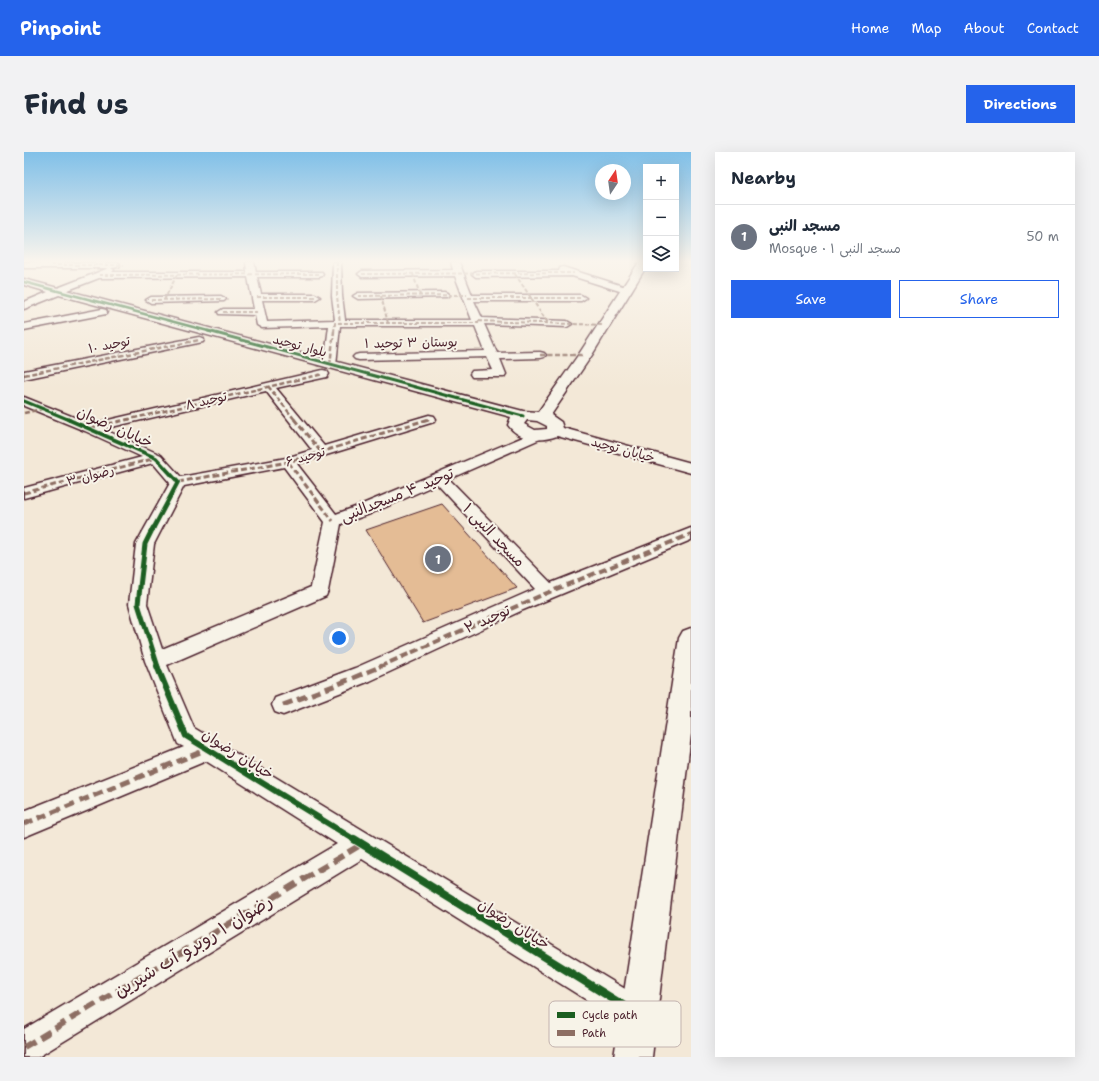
<!DOCTYPE html>
<meta charset="utf-8">
<style>
:root{--surface:#fff;--page:#f2f2f3;--text:#1f2937;--muted:#747a83;--line:#e0e1e3;--accent:#2563eb}
body{margin:0;font-family:"Shantell Sans","Playpen Sans Arabic",sans-serif;background:var(--page);color:var(--text)}
.controls{position:absolute;right:12px;top:12px;display:grid;overflow:hidden;border-radius:0px;box-shadow:0 4px 16px #0002}
.controls button{width:36px;height:36px;display:grid;place-items:center;padding:0;border:0;border-bottom:1px solid var(--line);background:var(--surface);color:var(--text);font:20px sans-serif}
.compass{position:absolute;left:571px;top:12px;width:36px;height:36px;border-radius:50%;background:var(--surface);box-shadow:0 4px 16px #0002;rotate:13deg}
.you{position:absolute;left:315px;top:486px;width:14px;height:14px;margin:-10px;border:3px solid #fff;border-radius:50%;background:#1a73e8;box-shadow:0 0 0 6px #1a73e833}
.badge{display:grid;place-items:center;width:26px;height:26px;border-radius:50%;background:var(--accent);color:#fff;font-size:13px;font-weight:700}
.pin{position:absolute;translate:-50% -50%;border:2px solid #fff;box-shadow:0 1px 4px #0006}
.list{margin:0;padding:0;list-style:none}
h2{display:flex;justify-content:space-between;align-items:center;height:52px;margin:0;padding:0 16px;font-size:17px}
h2 small{font-size:13px;font-weight:400;color:var(--muted)}
.list li{display:grid;grid-template-columns:26px 1fr auto;gap:12px;align-items:center;box-sizing:border-box;height:64px;padding:0 16px;border-top:1px solid var(--line)}
.list b{display:block;font-size:15px;white-space:nowrap}
.list p{margin:0;font-size:13px;white-space:nowrap;color:var(--muted)}
.list em{font-size:13px;font-style:normal;color:var(--muted)}
.actions{display:flex;gap:8px;padding:12px 16px}
.actions a{flex:1;padding:9px 0;border:1px solid var(--accent);border-radius:0px;text-align:center;font-size:14px;color:var(--accent)}
.actions .main{background:var(--accent);color:#fff}
.icon{flex:none;width:22px;height:22px;fill:none;stroke:currentColor;stroke-width:2;stroke-linecap:round;stroke-linejoin:round}
.map{position:relative;flex:none;width:667px;height:905px;overflow:hidden;border-radius:0px}
header{display:flex;align-items:center;gap:24px;box-sizing:border-box;height:56px;padding:0 20px;background:var(--accent);color:#fff}
header strong{font-size:19px}
nav{display:flex;gap:22px;margin-inline-start:auto;font-size:14px}
.intro{display:flex;align-items:center;justify-content:space-between;box-sizing:border-box;height:96px;padding:0 24px}
h1{margin:0;font-size:28px}
.button{padding:10px 18px;border-radius:0px;background:var(--accent);color:#fff;font-size:14px;font-weight:700}
main{display:flex;gap:24px;padding:0 24px}
aside{flex:1;background:var(--surface);border-radius:0px;box-shadow:0 4px 16px #0002}
.map>svg:first-child{display:block}
.building{fill:#e4bc95;stroke:#4a1f2b}
.lines{fill:none;stroke-linecap:round;stroke-linejoin:round}
.minor-casing{stroke:#4a1f2b;stroke-width:3}
.tertiary-casing{stroke:#4a1f2b;stroke-width:3}
.minor{fill:#f7f3e8;fill-rule:evenodd}
.tertiary{fill:#f7f3e8;fill-rule:evenodd}
.quiet-far5{stroke:#8d6e63;stroke-width:2;stroke-dasharray:4 2;stroke-linecap:butt}
.quiet-far4{stroke:#8d6e63;stroke-width:2.5;stroke-dasharray:5 2.5;stroke-linecap:butt}
.quiet-far3{stroke:#8d6e63;stroke-width:3;stroke-dasharray:6 3;stroke-linecap:butt}
.quiet-far2{stroke:#8d6e63;stroke-width:4;stroke-dasharray:8 4;stroke-linecap:butt}
.quiet-far1{stroke:#8d6e63;stroke-width:5;stroke-dasharray:10 5;stroke-linecap:butt}
.quiet{stroke:#8d6e63;stroke-width:6;stroke-dasharray:12 6;stroke-linecap:butt}
.cycleway-far5-casing{stroke:#f7f3e8;stroke-width:3.5}
.cycleway-far4-casing{stroke:#f7f3e8;stroke-width:4.5}
.cycleway-far3-casing{stroke:#f7f3e8;stroke-width:6}
.cycleway-far2-casing{stroke:#f7f3e8;stroke-width:8}
.cycleway-far1-casing{stroke:#f7f3e8;stroke-width:8}
.cycleway-casing{stroke:#f7f3e8;stroke-width:10}
.cycleway-far5{stroke:#1b5e20;stroke-width:2.5}
.cycleway-far4{stroke:#1b5e20;stroke-width:3}
.cycleway-far3{stroke:#1b5e20;stroke-width:4}
.cycleway-far2{stroke:#1b5e20;stroke-width:5}
.cycleway-far1{stroke:#1b5e20;stroke-width:6}
.cycleway{stroke:#1b5e20;stroke-width:8}
.labels{text-anchor:middle;stroke-width:4;stroke-linejoin:round;paint-order:stroke}
.far-street-label{font-size:13px;fill:#4a1f2b;stroke:#f7f3e8}
.street-label{font-size:15px;fill:#4a1f2b;stroke:#f7f3e8}
.near-street-label{font-size:18px;fill:#4a1f2b;stroke:#f7f3e8}
.key{fill:#f7f3e8;stroke:#c3b3af;stroke-width:1}
.key-label{font-size:11px;fill:#4a1f2b}
</style>
<header>
<strong>Pinpoint</strong>
<nav><a>Home</a><a>Map</a><a>About</a><a>Contact</a></nav>
</header>
<div class="intro"><h1>Find us</h1><a class="button">Directions</a></div>
<main>
<div class="map">
<svg width="667" height="905" viewBox="0 0 667 905">
<rect width="100%" height="100%" fill="#f3e8d7"/>
<filter id="ink" filterUnits="userSpaceOnUse"><feTurbulence type="fractalNoise" baseFrequency=".025" numOctaves="2"/><feDisplacementMap in="SourceGraphic" scale="8" xChannelSelector="R" yChannelSelector="G"/><feConvolveMatrix kernelMatrix="1 2 1 2 8 2 1 2 1" color-interpolation-filters="sRGB"/></filter>
<g filter="url(#ink)">
<!-- building -->
<path class="building" d="M418,352l75,84 -94,35 -57,-93z"/>
<g class="lines">
<defs>
<path id="minor" d="M0,110l95,1 1,2 -1,2 -8,1 3,2 -2,2h135l-1,-10h8l2,10h66l1,2 -1,2 -3,1h-62l4,17h54l5,3 -5,3h-53l5,22 68,-2 -3,-24 1,-34h8l1,34 3,24h127l-17,-44 -93,1 -4,-3 4,-3 91,-1 -2,-8h8l13,33h109l5,3 -5,3h-107l8,17 85,3 5,3 -5,3 -83,-3 13,29 43,-1 4,1 2,2 -2,2 -4,1 -40,1 6,15 -2,3h-32l-2,-3 2,-3 21,-1 -6,-13 -128,3 -4,-1 -2,-2 2,-2 4,-1 126,-3 -10,-25h-135l-4,39 -2,2h-8l-2,-2 5,-39 -67,2 -5,-3 -2,-10 -36,-1 -1,-2 5,-3h31l-6,-32 -149,1 -41,16 -3,-1 -2,-2 2,-2 54,-21h-85z
M539,115l66,21 2,2 -5,3 -54,-17 -96,1 -4,-3 4,-3h83l1,-3z
M420,140l3,1 2,2 -2,2 -89,2 -5,-3 5,-3z
M197,144l5,3 -2,2 -73,2 -5,-3 5,-3z
M78,157l4,1 1,2 -1,2 -82,16v-6z
M175,185l4,1 1,2 -1,2 -179,37v-8z
M299,218l4,1 2,3 -2,3 -51,11 48,58 105,-31 5,1 2,3 -2,3 -137,42 39,50 22,-8 177,-74 5,1 2,3 -2,3 -91,40 102,104 140,-55v12l-168,70 -153,71 -87,34 -8,-3 -3,-7 3,-7 80,-30 180,-79 -98,-105 -67,30 -29,10 -13,67 -2,5 -159,69 27,63 456,276 5,11 -5,11 -11,5 -11,-5 -266,-167 -324,198h-14v-28l313,-185 -131,-83 -182,76v-26l160,-64 -6,-3 -33,-83 -16,-57 7,-60 34,-61 -17,-20 -129,35v-10l118,-31 -57,-26 -61,-25v-9l67,27zM242,239l46,59 -26,8 -105,19 -20,-22 -58,-26zM260,315l41,55 -14,65 -149,62 -15,-45 7,-60 30,-58z"/>
<path id="tertiary" d="M615,110h7v5l-54,88 -41,60 10,7 2,6 128,35v10l-134,-37c-17,6 -38,5 -49,-11l3,-8 -452,-122 -35,14v-7l24,-10 -24,-7v-6l499,132 15,1 41,-58zM503,268l10,1 10,5v3l-12,1 -11,-6z
M667,476v106l-39,323h-38l65,-419 4,-7z"/>
</defs>
<!-- minor casing -->
<use href="#minor" class="minor-casing"/>
<!-- tertiary casing -->
<use href="#tertiary" class="tertiary-casing"/>
<!-- minor -->
<use href="#minor" class="minor"/>
<!-- tertiary -->
<use href="#tertiary" class="tertiary"/>
<!-- quiet-far5 -->
<path class="quiet-far5" d="M313,110v34l3,27
M27,113h73
M338,122l212,-1
M389,122l7,21
M491,122l33,49
M75,123l220,-1
M334,144l109,-1
M357,144l7,27
M233,145h58
M444,146h113
M127,148l70,-1
M140,148l13,-25
M199,160h36
M454,169l126,4
M310,180l1,-9h144"/>
<!-- quiet-far4 -->
<path class="quiet-far4" d="M516,203h45
M306,213l4,-34
M0,223l175,-35
M244,234l27,34
M0,261l18,-4
M102,268l197,-46
M403,268l2,-1"/>
<!-- quiet-far3 -->
<path class="quiet-far3" d="M270,267l27,33
M66,276l40,-9
M264,310l45,59
M154,330l110,-20 141,-43
M0,341l132,-35"/>
<!-- quiet-far2 -->
<path class="quiet-far2" d="M355,515l163,-72 149,-61"/>
<!-- quiet-far1 -->
<path class="quiet-far1" d="M259,553l53,-20 46,-19
M0,672l184,-75"/>
<!-- quiet -->
<path class="quiet" d="M0,895l338,-203"/>
<defs>
<path id="cycleway-far5" d="M0,130l188,50"/>
<path id="cycleway-far4" d="M184,179l315,85
M0,249l46,19"/>
<path id="cycleway-far3" d="M43,267l89,39 22,24 -25,47"/>
<path id="cycleway-far2" d="M129,376l-8,16 -7,60 20,63"/>
<path id="cycleway-far1" d="M133,514l29,70 169,104"/>
<path id="cycleway" d="M330,687l285,176"/>
</defs>
<!-- cycleway-far5 casing -->
<use href="#cycleway-far5" class="cycleway-far5-casing"/>
<!-- cycleway-far4 casing -->
<use href="#cycleway-far4" class="cycleway-far4-casing"/>
<!-- cycleway-far3 casing -->
<use href="#cycleway-far3" class="cycleway-far3-casing"/>
<!-- cycleway-far2 casing -->
<use href="#cycleway-far2" class="cycleway-far2-casing"/>
<!-- cycleway-far1 casing -->
<use href="#cycleway-far1" class="cycleway-far1-casing"/>
<!-- cycleway casing -->
<use href="#cycleway" class="cycleway-casing"/>
<!-- cycleway-far5 -->
<use href="#cycleway-far5" class="cycleway-far5"/>
<!-- cycleway-far4 -->
<use href="#cycleway-far4" class="cycleway-far4"/>
<!-- cycleway-far3 -->
<use href="#cycleway-far3" class="cycleway-far3"/>
<!-- cycleway-far2 -->
<use href="#cycleway-far2" class="cycleway-far2"/>
<!-- cycleway-far1 -->
<use href="#cycleway-far1" class="cycleway-far1"/>
<!-- cycleway -->
<use href="#cycleway" class="cycleway"/>
</g>
</g>
<!-- sky -->
<linearGradient id="sky" x2="0" y2="1"><stop stop-color="#81c0e8"/><stop offset="0.46" stop-color="#faf5ed"/><stop offset="1" stop-color="#faf5ed" stop-opacity="0"/></linearGradient>
<rect width="667" height="237" fill="url(#sky)"/>
<g class="labels">
<!-- far-street labels -->
<g class="far-street-label">
<text transform="translate(387 190) rotate(-1)" y="5">بوستان ۳ توحید ۱</text>
<text transform="translate(85 192) rotate(-11)" y="5">توحید ۱۰</text>
<text transform="translate(276 193) rotate(15)" y="5">بلوار توحید</text>
<text transform="translate(182 248) rotate(-13)" y="5">توحید ۸</text>
<text transform="translate(599 297) rotate(15)" y="5">خیابان توحید</text>
<text transform="translate(281 304) rotate(-16)" y="5">توحید ۶</text>
<text transform="translate(66 323) rotate(-15)" y="5">رضوان ۳</text>
</g>
<!-- street labels -->
<g class="street-label">
<text transform="translate(91 275) rotate(24)" y="5">خیابان رضوان</text>
<text transform="translate(373 343) rotate(-22)" y="5">توحید ۴ مسجدالنبی</text>
<text transform="translate(470 383) rotate(46)" y="5">مسجد النبی ۱</text>
<text transform="translate(463 467) rotate(-24)" y="5">توحید ۲</text>
<text transform="translate(214 602) rotate(32)" y="5">خیابان رضوان</text>
<text transform="translate(490 772) rotate(32)" y="5">خیابان رضوان</text>
</g>
<!-- near-street labels -->
<g class="near-street-label">
<text transform="translate(169 794) rotate(-31)" y="6">رضوان ۱ روبرو آب شیرین</text>
</g>
</g>
<!-- legend -->
<rect x="525" y="849" width="132" height="46" rx="6" class="key"/>
<rect x="533" y="860" width="18" height="6" fill="#1b5e20"/>
<rect x="533" y="878" width="18" height="6" fill="#8d6e63"/>
<g class="key-label">
<text x="558" y="867">Cycle path</text>
<text x="558" y="885">Path</text>
</g>
</svg>
<div class="controls">
<button>+</button>
<button>−</button>
<button><svg class="icon" aria-label="layers" viewBox="0 0 24 24"><path d="M12 4l9 5-9 5-9-5zM3 14l9 5 9-5"/></svg></button>
</div>
<svg class="compass" viewBox="-18 -18 36 36"><path d="M0-13l5 13h-10z" fill="#e53935"/><path d="M0 13l5-13h-10z" fill="#747a83"/></svg>
<div class="you"></div>
<div class="pin badge" style="left:414px;top:407px;background:#6b7280">1</div>
</div>
<aside>
<h2>Nearby<small></small></h2>
<ul class="list">
<li><span class="badge" style="background:#6b7280">1</span><div><b>مسجد النبی</b><p>Mosque · مسجد النبی ۱</p></div><em>50 m</em></li>
</ul>
<div class="actions"><a class="main">Save</a><a>Share</a></div>
</aside>
</main>
